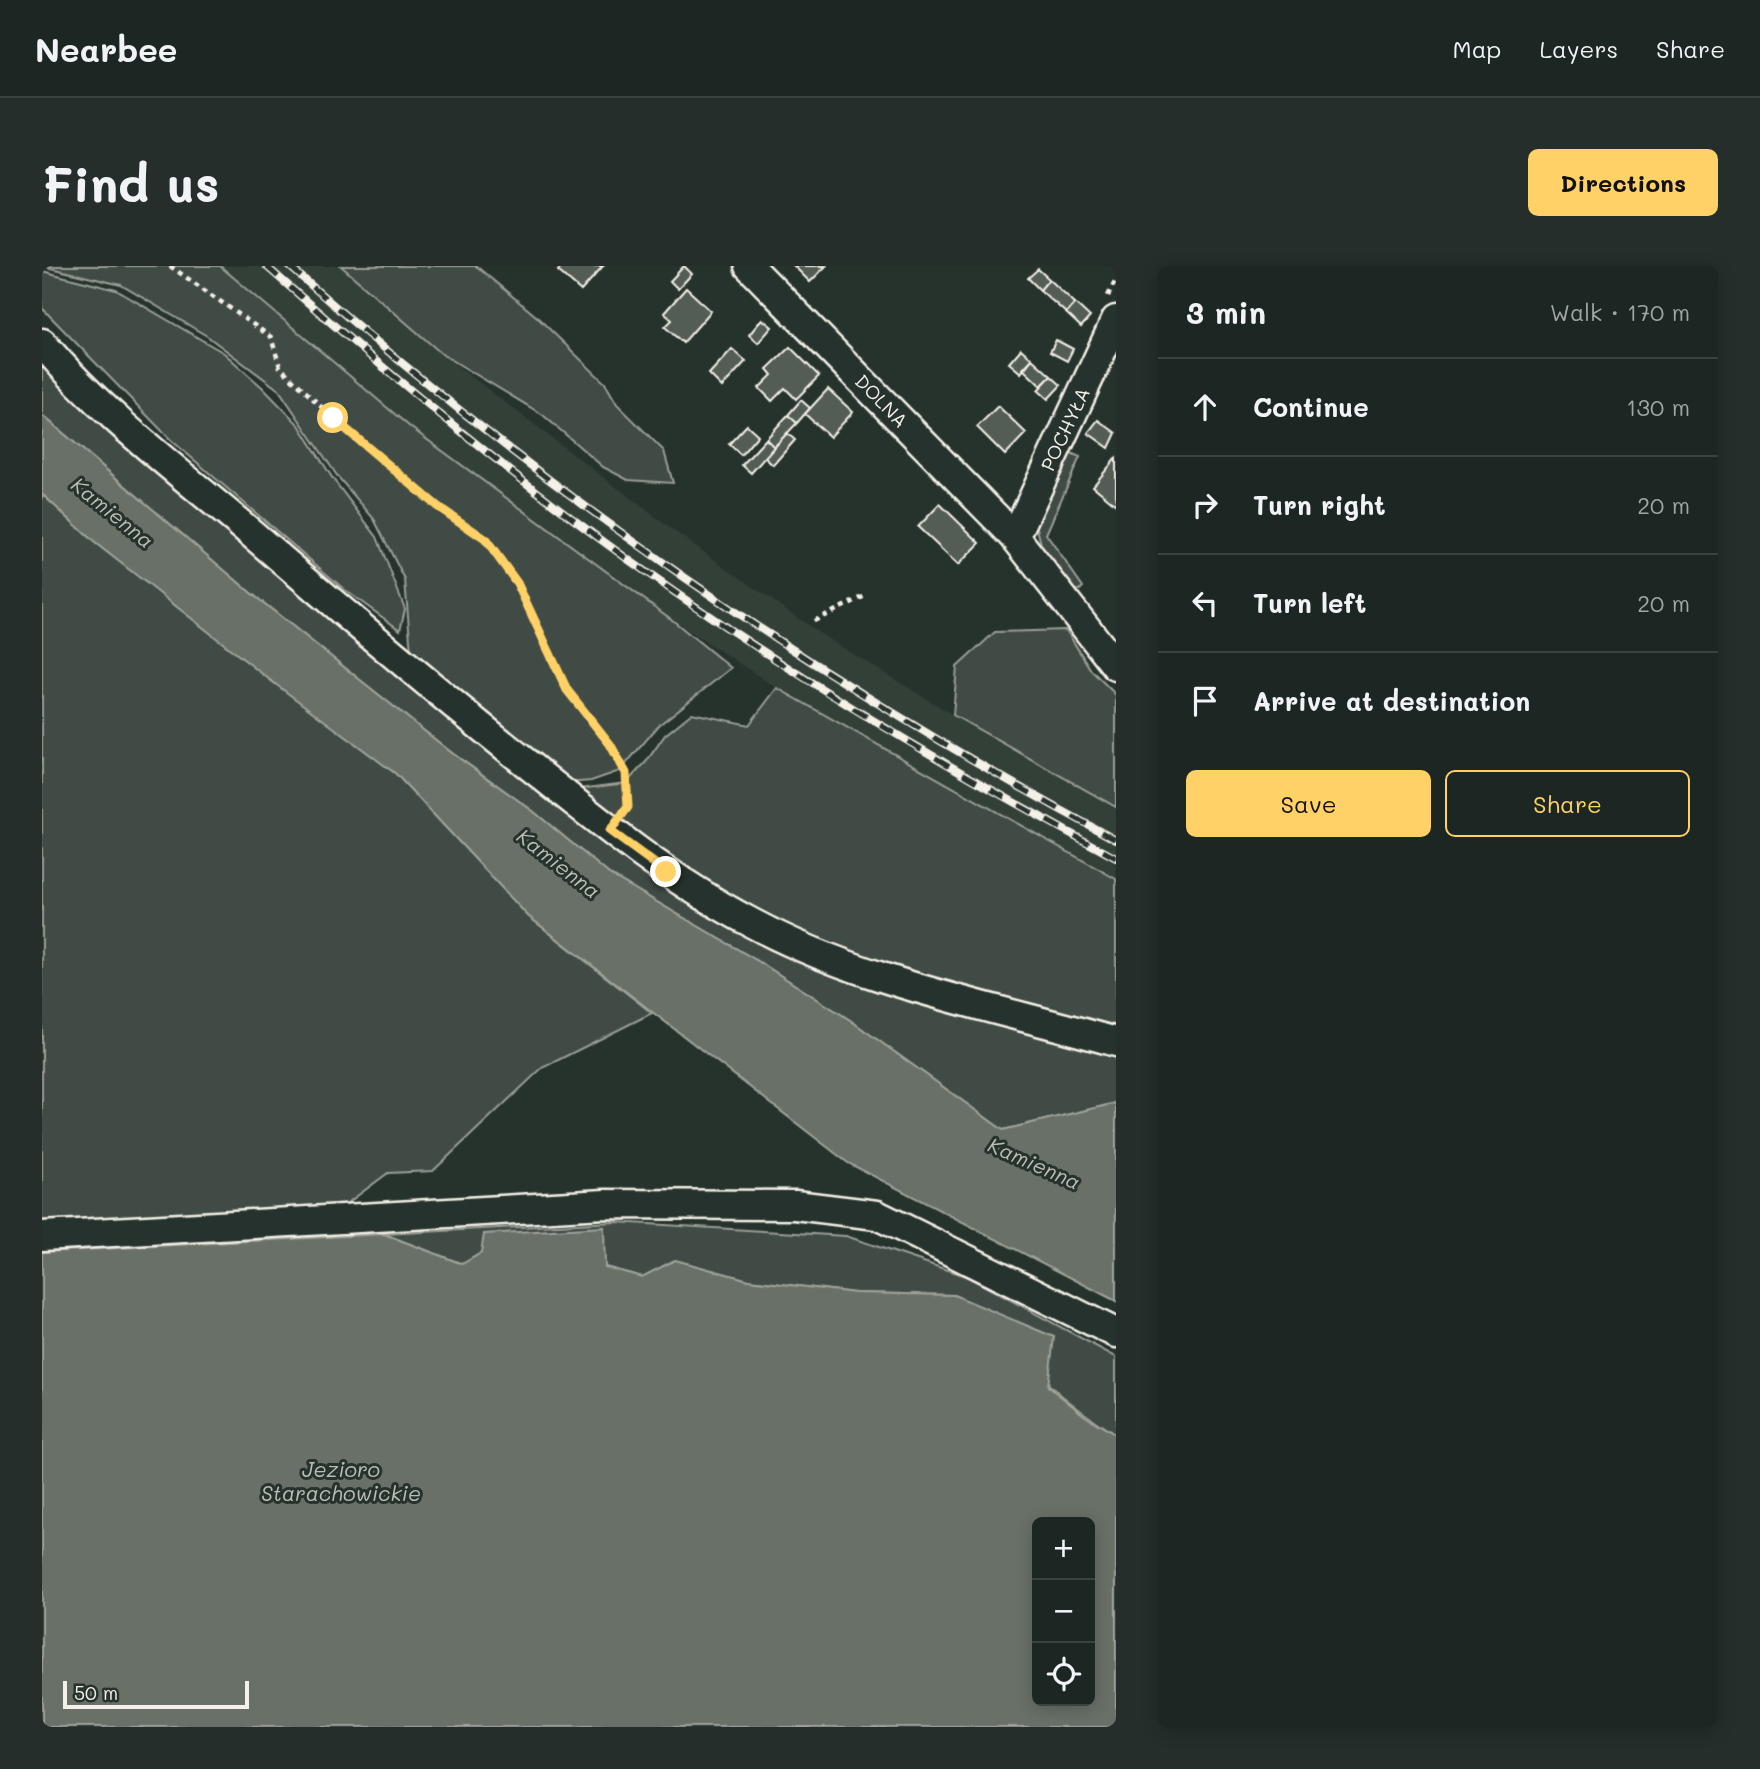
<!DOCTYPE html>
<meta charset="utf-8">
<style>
:root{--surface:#1c2622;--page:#252e2a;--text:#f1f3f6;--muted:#a0a5a5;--line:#3a4340;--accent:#ffd166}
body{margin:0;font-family:Mali,sans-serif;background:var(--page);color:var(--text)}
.controls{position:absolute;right:21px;bottom:21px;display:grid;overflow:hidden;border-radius:10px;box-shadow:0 4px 18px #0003}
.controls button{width:63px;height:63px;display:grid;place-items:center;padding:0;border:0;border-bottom:2px solid var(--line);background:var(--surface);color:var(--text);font:35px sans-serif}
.scale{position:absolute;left:21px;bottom:18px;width:186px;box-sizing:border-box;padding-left:7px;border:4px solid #f4f1e8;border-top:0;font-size:19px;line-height:24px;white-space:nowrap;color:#f4f1e8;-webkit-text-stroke:5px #26332d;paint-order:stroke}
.stop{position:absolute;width:21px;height:21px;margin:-16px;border:5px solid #ffd166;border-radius:50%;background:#fff}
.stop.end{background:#ffd166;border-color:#fff;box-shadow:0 2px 7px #0008}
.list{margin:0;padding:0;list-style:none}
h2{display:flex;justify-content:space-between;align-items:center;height:91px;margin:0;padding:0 28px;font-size:30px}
h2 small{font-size:23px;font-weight:400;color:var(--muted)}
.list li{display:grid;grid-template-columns:46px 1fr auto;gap:21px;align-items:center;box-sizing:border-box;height:98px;padding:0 28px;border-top:2px solid var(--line)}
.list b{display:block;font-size:26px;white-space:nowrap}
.list em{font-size:23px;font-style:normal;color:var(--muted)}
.actions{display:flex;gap:14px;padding:21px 28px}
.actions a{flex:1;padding:16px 0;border:2px solid var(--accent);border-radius:10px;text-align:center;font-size:24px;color:var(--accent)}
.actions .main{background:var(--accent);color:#111}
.icon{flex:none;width:38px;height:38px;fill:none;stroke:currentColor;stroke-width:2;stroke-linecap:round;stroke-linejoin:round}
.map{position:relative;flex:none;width:1074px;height:1461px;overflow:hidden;border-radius:10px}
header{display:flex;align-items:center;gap:42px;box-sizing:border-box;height:98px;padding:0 35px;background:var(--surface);border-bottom:2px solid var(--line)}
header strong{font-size:33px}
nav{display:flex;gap:38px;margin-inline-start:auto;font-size:24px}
.intro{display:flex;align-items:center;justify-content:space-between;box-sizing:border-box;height:168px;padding:0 42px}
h1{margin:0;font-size:49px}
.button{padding:18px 32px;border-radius:10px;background:var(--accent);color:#111;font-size:24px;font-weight:700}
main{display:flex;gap:42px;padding:0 42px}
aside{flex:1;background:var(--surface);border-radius:10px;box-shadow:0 4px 18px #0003}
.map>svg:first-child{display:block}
.built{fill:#333f39}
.green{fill:#414b45;stroke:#9a9e96;stroke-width:2}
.water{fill:#676f68;stroke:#9fa39b;stroke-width:2;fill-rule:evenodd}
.building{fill:#525c55;stroke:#f4f1e8;stroke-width:2}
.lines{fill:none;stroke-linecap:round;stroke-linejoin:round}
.street-casing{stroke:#f4f1e8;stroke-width:33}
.path{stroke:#f4f1e8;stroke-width:4.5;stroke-dasharray:5 5;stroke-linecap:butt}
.street{stroke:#26332d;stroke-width:28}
.rail-casing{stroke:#f4f1e8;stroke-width:8}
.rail{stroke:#26332d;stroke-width:5;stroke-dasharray:16;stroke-linecap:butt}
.route{stroke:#ffd166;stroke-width:9}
.labels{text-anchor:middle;stroke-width:6;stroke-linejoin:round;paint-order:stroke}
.street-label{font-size:19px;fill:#f4f1e8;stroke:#26332d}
.water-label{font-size:21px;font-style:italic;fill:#bcbdb5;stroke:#26332d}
</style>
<header>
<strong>Nearbee</strong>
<nav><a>Map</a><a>Layers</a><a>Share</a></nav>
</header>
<div class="intro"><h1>Find us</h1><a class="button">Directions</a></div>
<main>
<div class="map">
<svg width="1074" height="1461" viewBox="0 0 1074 1461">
<rect width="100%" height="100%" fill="#26332d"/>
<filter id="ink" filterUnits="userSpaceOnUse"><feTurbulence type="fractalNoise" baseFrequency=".0143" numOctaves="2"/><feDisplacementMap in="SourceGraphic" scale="14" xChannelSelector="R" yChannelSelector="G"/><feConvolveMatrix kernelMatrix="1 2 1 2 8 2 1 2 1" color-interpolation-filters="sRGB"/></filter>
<g filter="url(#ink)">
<!-- built -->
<path class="built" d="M178,0h121l101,88 228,174 149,105 134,82 163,92v72l-339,-191 -106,-69 -261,-192z"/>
<!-- green -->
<path class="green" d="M0,0h178l190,161 261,192 60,49 -72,57 -39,46 -29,10 -24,2 -156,-131 -6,-72 -31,-61 -36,-42 -59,-87 -72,-54 -86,-51z
M299,0h135l60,50 69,67 12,21 47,47 9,32 -45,-3 -25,-13 -60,-52 -101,-61z
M0,5l74,19 108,63 38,34 37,38 34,54 44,58 28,72 -5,21 -55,-40 -174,-150 -129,-132z
M0,92l498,436 86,-11 20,-21 19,-27 27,-22 57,12 28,-37 339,191v224l-113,27 -153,-110 -89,-57 -152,-89 -76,-63 -81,-58 -201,-160 -209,-178z
M1022,184l16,7 -34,77 37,53 -3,3h-8l-29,-38 -7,-28z
M0,228l52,48 302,232 132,142 124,97 -110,55 -109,103 -45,2 -346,257z
M1024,364l25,40 25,25v112l-163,-92 4,-48 38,-35z
M573,956l231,14 122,41 148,80v78c-61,-38 -110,-90 -161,-140l-100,-2 -107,-13 -73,-20 -32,17 -39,-10v-40l-123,26 -18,11 -79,-30z"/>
<!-- water -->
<path class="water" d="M0,149l209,178 201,160 81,58 76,63 152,89 89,57 153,110 113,-27v198l-268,-138 -320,-247 -132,-142 -126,-94 -176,-138 -52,-48z
M562,961l1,40 37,10 33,-17 74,20 106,13 99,2 100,42 -6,49 37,30 31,19v292h-1074v-475l342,-18 78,30 19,-11 3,-19zM1048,1256v179h-53v-179z"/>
<!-- building -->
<path class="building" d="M520,0h41l-22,25 -23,-20z
M642,0l8,8 -14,15 -8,-8z
M752,0h32l-16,16z
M996,3l11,10 -9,11 -12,-12z
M1007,13l26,24 -9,10 -26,-23z
M644,22l25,23 -28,32 -18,-16 7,-7 -8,-7z
M1033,37l15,14 -9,10 -15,-14z
M720,53l10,8 -14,16 -9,-8z
M1014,74l17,9 -6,12 -17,-9z
M748,81l29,29 -23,23 -11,-11 -13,13 -13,-13 13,-13 -5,-6z
M690,83l14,12 -24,26 -13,-13z
M979,83l11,10 -11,14 -12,-10z
M990,93l19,17 -10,10 -18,-17z
M1009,110l10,9 -13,14 -10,-9z
M786,123l25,23 -23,25 -25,-23z
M759,134l9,8 -13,15 -9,-8z
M956,140l28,27 -21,22 -28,-28z
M746,149l9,8 -23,24 -8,-8z
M1056,154l18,13 -7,15 -21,-15z
M705,159l11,10 -17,20 -12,-11z
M745,167l8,7 -22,25 -8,-7z
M724,173l8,8 -23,26 -9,-8z
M1074,192v47l-23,-19z
M898,238l40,39 -22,22 -40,-38z"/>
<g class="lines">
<defs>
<g id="street">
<path id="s1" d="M707,0l266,271 101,129"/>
<path d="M0,77c65,77 147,136 223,202 86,74 172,147 261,218 72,58 142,116 224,159 113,61 244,85 366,120"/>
<path id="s2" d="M973,271l101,-217"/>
<path d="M0,970l563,-32 190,1 82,10 239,118"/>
</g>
</defs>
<!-- street casing -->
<use href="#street" class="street-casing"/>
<!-- path -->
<path class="path" d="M128,0l101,71 9,30 53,51 104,88 48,33 32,45 50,106 43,54 16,29 2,34 -3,5
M1066,30l8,-16
M772,355l53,-26"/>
<!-- street -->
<use href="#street" class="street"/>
<defs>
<path id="rail" d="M224,0c103,91 209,180 319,262 168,125 347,232 531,330
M247,0c256,228 526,413 827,574"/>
</defs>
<!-- rail casing -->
<use href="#rail" class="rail-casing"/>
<!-- rail -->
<use href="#rail" class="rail"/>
</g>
</g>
<g class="lines" filter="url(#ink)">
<!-- route -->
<path class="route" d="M291,152l104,88 48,33 32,44 50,107 43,54 16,29 2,34 -18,24 56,41"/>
</g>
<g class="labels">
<!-- street labels -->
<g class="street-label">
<text dy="7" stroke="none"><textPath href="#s1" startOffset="189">DOLNA</textPath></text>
<text dy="7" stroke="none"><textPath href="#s2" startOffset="119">POCHYŁA</textPath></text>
</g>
<!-- water labels -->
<g class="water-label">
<text transform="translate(70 247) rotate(39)" y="7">Kamienna</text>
<text transform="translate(516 598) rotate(38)" y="7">Kamienna</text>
<text transform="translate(992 898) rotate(24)" y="7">Kamienna</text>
<text x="299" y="1211">Jezioro<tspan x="299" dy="24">Starachowickie</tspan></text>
</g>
</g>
</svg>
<div class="controls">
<button>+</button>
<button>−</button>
<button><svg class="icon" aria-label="locate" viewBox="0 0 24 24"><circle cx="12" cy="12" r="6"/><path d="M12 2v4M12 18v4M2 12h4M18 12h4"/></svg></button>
</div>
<div class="scale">50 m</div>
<div class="stop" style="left:291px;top:152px"></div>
<div class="stop end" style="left:624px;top:606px"></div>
</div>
<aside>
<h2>3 min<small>Walk · 170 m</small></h2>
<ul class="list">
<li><svg class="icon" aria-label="ahead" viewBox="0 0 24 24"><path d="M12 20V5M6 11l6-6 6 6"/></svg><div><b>Continue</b></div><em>130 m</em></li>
<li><svg class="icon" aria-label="right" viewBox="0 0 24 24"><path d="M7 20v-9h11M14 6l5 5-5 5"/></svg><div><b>Turn right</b></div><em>20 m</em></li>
<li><svg class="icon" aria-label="left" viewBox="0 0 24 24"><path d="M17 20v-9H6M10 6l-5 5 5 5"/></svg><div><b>Turn left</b></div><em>20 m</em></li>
<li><svg class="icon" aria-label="arrive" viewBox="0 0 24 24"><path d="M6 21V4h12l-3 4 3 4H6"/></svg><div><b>Arrive at destination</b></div></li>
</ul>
<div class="actions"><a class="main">Save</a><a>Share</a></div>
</aside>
</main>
